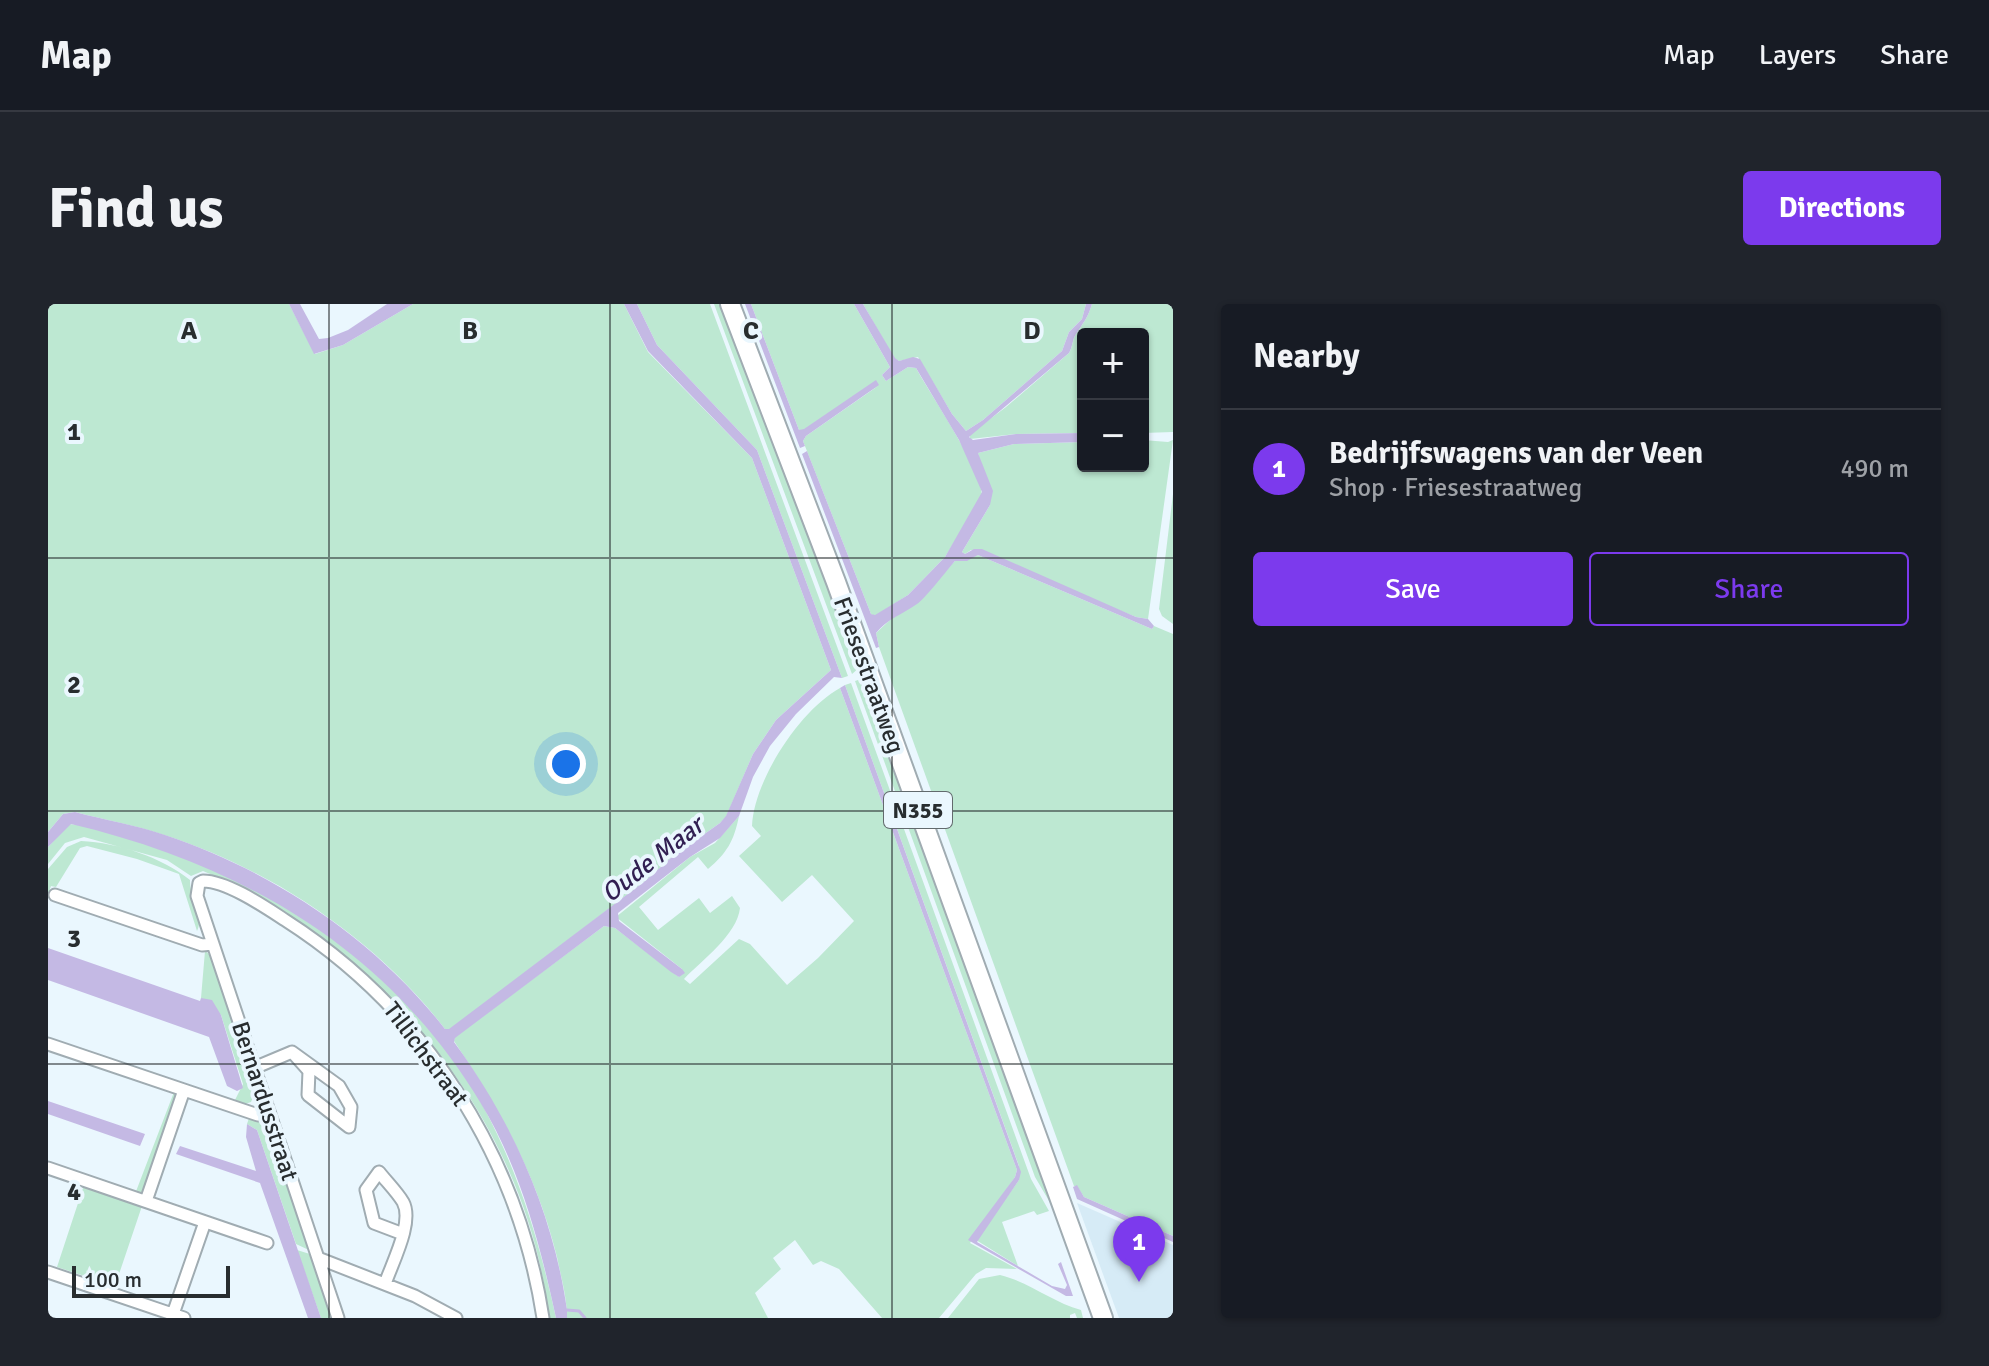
<!DOCTYPE html>
<meta charset="utf-8">
<style>
:root{--surface:#171b24;--page:#20242c;--text:#f1f3f6;--muted:#9ea1a6;--line:#363941;--accent:#7c3aed}
body{margin:0;font-family:Signika,sans-serif;background:var(--page);color:var(--text)}
.controls{position:absolute;right:24px;top:24px;display:grid;overflow:hidden;border-radius:8px;box-shadow:0 2px 6px #0004}
.controls button{width:72px;height:72px;display:grid;place-items:center;padding:0;border:0;border-bottom:2px solid var(--line);background:var(--surface);color:var(--text);font:40px sans-serif}
.scale{position:absolute;left:24px;bottom:20px;width:158px;box-sizing:border-box;padding-left:8px;border:4px solid #282d2f;border-top:0;font-size:22px;line-height:28px;white-space:nowrap;color:#282d2f;-webkit-text-stroke:6px #eaf7fe;paint-order:stroke}
.you{position:absolute;left:518px;top:460px;width:28px;height:28px;margin:-20px;border:6px solid #fff;border-radius:50%;background:#1a73e8;box-shadow:0 0 0 12px #1a73e833}
.badge{display:grid;place-items:center;width:52px;height:52px;border-radius:50%;background:var(--accent);color:#fff;font-size:26px;font-weight:700}
.pin{position:absolute;translate:-50% -66px;filter:drop-shadow(0 2px 4px #0008)}
.pin::after{content:'';position:absolute;top:42px;width:28px;height:24px;background:inherit;clip-path:polygon(0 0,100% 0,50% 100%)}
.list{margin:0;padding:0;list-style:none}
h2{display:flex;justify-content:space-between;align-items:center;height:104px;margin:0;padding:0 32px;font-size:34px}
h2 small{font-size:26px;font-weight:400;color:var(--muted)}
.list li{display:grid;grid-template-columns:52px 1fr auto;gap:24px;align-items:center;box-sizing:border-box;height:120px;padding:0 32px;border-top:2px solid var(--line)}
.list b{display:block;font-size:30px;white-space:nowrap}
.list p{margin:0;font-size:26px;white-space:nowrap;color:var(--muted)}
.list em{font-size:26px;font-style:normal;color:var(--muted)}
.actions{display:flex;gap:16px;padding:24px 32px}
.actions a{flex:1;padding:18px 0;border:2px solid var(--accent);border-radius:8px;text-align:center;font-size:28px;color:var(--accent)}
.actions .main{background:var(--accent);color:#fff}
.map{position:relative;flex:none;width:1125px;height:1014px;overflow:hidden;border-radius:8px}
header{display:flex;align-items:center;gap:48px;box-sizing:border-box;height:112px;padding:0 40px;background:var(--surface);border-bottom:2px solid var(--line)}
header strong{font-size:38px}
nav{display:flex;gap:44px;margin-inline-start:auto;font-size:28px}
.intro{display:flex;align-items:center;justify-content:space-between;box-sizing:border-box;height:192px;padding:0 48px}
h1{margin:0;font-size:56px}
.button{padding:20px 36px;border-radius:8px;background:var(--accent);color:#fff;font-size:28px;font-weight:700}
main{display:flex;gap:48px;padding:0 48px}
aside{flex:1;background:var(--surface);border-radius:8px;box-shadow:0 2px 6px #0004}
.map>svg:first-child{display:block}
.built{fill:#d6ebf6}
.green{fill:#bde8d2}
.water{fill:#c4b9e4}
.lines{fill:none;stroke-linecap:round;stroke-linejoin:round}
.stream{stroke:#c4b9e4;stroke-width:3}
.street-casing{stroke:#a0acb2;stroke-width:15}
.primary-casing{stroke:#a0acb2;stroke-width:22}
.street{stroke:#fff;stroke-width:11}
.primary{stroke:#fff;stroke-width:18}
.grid{fill:none;stroke:#282d2f;stroke-width:2;stroke-opacity:0.55}
.labels{text-anchor:middle;stroke-width:8;stroke-linejoin:round;paint-order:stroke}
.shield{fill:#eaf7fe;stroke:#626a6d;stroke-width:2}
.shield-label{font-size:22px;font-weight:bold;fill:#282d2f}
.street-label{font-size:24px;fill:#282d2f;stroke:#eaf7fe}
.water-label{font-size:26px;font-style:italic;fill:#311f52;stroke:#eaf7fe}
.grid-label{font-size:26px;text-anchor:middle;font-weight:bold;fill:#282d2f;stroke:#eaf7fe;stroke-width:8;stroke-linejoin:round;paint-order:stroke}
</style>
<header>
<strong>Map</strong>
<nav><a>Map</a><a>Layers</a><a>Share</a></nav>
</header>
<div class="intro"><h1>Find us</h1><a class="button">Directions</a></div>
<main>
<div class="map">
<svg width="1125" height="1014" viewBox="0 0 1125 1014">
<rect width="100%" height="100%" fill="#eaf7fe"/>
<!-- built -->
<path class="built" d="M1029,899l96,42v73h-54z"/>
<!-- green -->
<path class="green" d="M0,0h241l26,50 28,-9 70,-41h211l24,48 104,106 79,212 -55,50 -23,34 -27,63 -6,6 -48,34 -27,24 -193,148h-7c-69,-90 -174,-160 -281,-194 -29,-10 -59,-15 -89,-23l-12,2 -15,18z
M589,0h73l138,372 -6,2 -85,-228 -100,-105z
M666,0h10l135,364 -7,6z
M703,0h103l36,63 -8,8 4,6 22,-14 8,1c14,26 68,104 66,129l-37,60 -37,38 -33,21 -4,-2 -68,-173 3,-5 72,-50 -74,44h-5z
M815,0h223l-4,15 -13,13 -7,19 -79,69 -17,11 -14,-17 -34,-57 -19,4 -5,-3z
M1044,0h81v128l-30,1v-99h-60v99l-67,1 -46,5v-5l36,-27 63,-54c4,-7 3,-13 7,-19 7,-11 12,-16 16,-30z
M1095,136l25,2 5,-2 -25,179 -12,-2 -165,-67 -6,4 -3,-2 28,-47 -12,-52 36,-9 69,-2v24h60z
M1125,190v130l-11,-8 -3,-7z
M930,251l174,74 2,-3 19,8v602l-89,-39 -7,-11h-3l-195,-539 -3,-14 15,-14 23,-14 41,-44h9z
M810,376l5,1 190,522 -1,3 -17,-29 -180,-496z
M803,379l180,496 18,32 -12,4 -3,-4 -32,11 16,44 -42,-26 43,-60v-14l-174,-481z
M792,384l177,482 -2,7 -45,66 47,26 -31,-1 -10,6 -37,44h-57l-43,-49 -18,-8 -8,4 -18,-25 -22,18 8,11 -26,24 13,25h-201c0,-21 -6,-41 -10,-61 -20,-81 -57,-147 -103,-216l1,-4 149,-111 11,2 64,49 3,-8 -66,-52 74,-60 25,-14 24,-27c-5,25 -12,37 -31,53l-10,-12 -59,50 19,23 41,-32 11,15 22,-17 8,12c-3,27 -38,52 -56,71l6,5 49,-45 11,5 37,41 31,-27 36,-37 -42,-46 -30,27 -43,-46 22,-20 -9,-10c2,-46 48,-116 88,-138z
M21,520c38,3 80,20 116,34 117,43 239,137 298,248 36,67 57,138 73,212h-7c-22,-197 -166,-372 -346,-447l-12,5 -24,-16 -83,-23 -19,6 -17,21v-17z
M33,537c38,2 80,16 109,39 -1,17 15,34 7,51l-18,-57 -42,-15 -50,-13 -7,2 -24,39 -5,-1 -3,9v-26l19,-22z
M157,647l8,6 44,131 -6,14 -6,2 -10,-4 8,-16 -22,-69 -20,-17z
M126,788l3,4 -32,96 -10,2z
M201,814l20,8 42,125 -15,-7 -39,-114 -10,-6z
M36,881l58,21 -27,80 -58,-19z
M249,946l16,5 22,63h-14z
M952,971c29,7 52,27 81,35l2,8h-6l-2,-5 -5,2v3h-122l31,-39z"/>
<!-- water -->
<path class="water" d="M241,0h11l19,35 9,-1 20,-8 39,-26h26l-70,41 -29,9z
M576,0h13l20,41 100,105 85,228 -8,-1 -38,37 -26,32 -17,31 -14,39 -19,22 -30,19 -72,56 1,8 63,48 3,4 -6,4 -8,-5 -56,-44 -11,-2 -149,112 -1,4c58,79 99,170 113,268v8h-11c-16,-74 -36,-151 -76,-216 -92,-153 -239,-238 -409,-278l-23,23v-15l15,-18 12,-2c30,8 61,13 90,23 108,36 210,104 280,194h4l196,-148 27,-24 48,-34 6,-7 27,-62 23,-34 55,-50 -79,-212 -104,-107z
M697,0h6l48,126 5,-1 72,-49 3,5 -73,51 -3,5 2,5 -5,2z
M806,0h9l32,54 4,3 14,-4 7,2 32,55 14,17 17,-11 79,-69 7,-19 13,-13 4,-15h6c-4,14 -9,19 -16,30 -4,6 -3,12 -7,19l-100,84 4,3 43,-6 67,-1v9l-69,2 -36,9 15,38 -3,14 -28,47 3,2 9,-5h8l154,68 12,2 6,7 -2,3 -174,-74 -11,6h-12c-7,8 -31,39 -38,43 -14,10 -30,15 -41,29l3,14 -3,1 -74,-194 5,-3 64,163 4,1 33,-20 37,-38 37,-65 -23,-52 -43,-72 -8,-1 -22,14 -4,-6 8,-8z
M797,381l176,487 -2,8 -42,62 75,44 13,3 2,-4 -9,-21 3,-2 12,34h-7l-98,-56 47,-63 2,-7 -177,-482z
M0,644l152,53 1,-3 11,2 9,15 22,73 -6,3 -10,-5 -18,-49 -161,-57z
M0,797l97,33 -5,12 -92,-32z
M199,820l10,6 64,188h-13l-48,-135 -84,-29 4,-8 76,25 -10,-34z
M1029,881l7,12 89,39v6l-96,-43 -4,-12z"/>
<g class="lines">
<!-- stream -->
<path class="stream" d="M519,1006l12,1 6,7"/>
<defs>
<path id="street" d="M7,591l147,50 11,-1
M0,740l210,71 9,-4
M206,764l38,-16 47,34 12,21 -2,20 -41,-32 1,-24 -17,-19
M0,864l219,75
M98,897l38,-111
M270,954l97,38 41,22
M0,968l136,46
M337,980c7,-21 29,-62 18,-82 -6,-10 -17,-21 -24,-30l-13,18 8,33 29,11
M125,1010l32,-92
M290,1014l-141,-422 2,-13 4,-2c24,0 62,26 82,39 139,89 233,235 258,398"/>
<path id="primary" d="M682,0l106,278 267,736"/>
</defs>
<!-- street casing -->
<use href="#street" class="street-casing"/>
<!-- primary casing -->
<use href="#primary" class="primary-casing"/>
<!-- street -->
<use href="#street" class="street"/>
<!-- primary -->
<use href="#primary" class="primary"/>
</g>
<!-- grid -->
<path class="grid" d="M281,0v1014M562,0v1014M844,0v1014M0,254h1125M0,507h1125M0,760h1125"/>
<g class="labels">
<!-- shield labels -->
<rect class="shield" x="836" y="488" width="68" height="36" rx="6"/>
<g class="shield-label">
<text x="870" y="514">N355</text>
</g>
<!-- street labels -->
<g class="street-label">
<text transform="translate(821 371) rotate(70)" y="8">Friesestraatweg</text>
<text transform="translate(378 750) rotate(53)" y="8">Tillichstraat</text>
<text transform="translate(217 797) rotate(72)" y="8">Bernardusstraat</text>
</g>
<!-- water labels -->
<g class="water-label">
<text transform="translate(604 555) rotate(-38)" y="9">Oude Maar</text>
</g>
</g>
<g class="grid-label">
<text x="141" y="35">A</text>
<text x="422" y="35">B</text>
<text x="703" y="35">C</text>
<text x="984" y="35">D</text>
<text x="26" y="136">1</text>
<text x="26" y="389">2</text>
<text x="26" y="643">3</text>
<text x="26" y="896">4</text>
</g>
</svg>
<div class="controls">
<button>+</button>
<button>−</button>
</div>
<div class="scale">100 m</div>
<div class="you"></div>
<div class="pin badge" style="left:1091px;top:978px">1</div>
</div>
<aside>
<h2>Nearby<small></small></h2>
<ul class="list">
<li><span class="badge">1</span><div><b>Bedrijfswagens van der Veen</b><p>Shop · Friesestraatweg</p></div><em>490 m</em></li>
</ul>
<div class="actions"><a class="main">Save</a><a>Share</a></div>
</aside>
</main>
